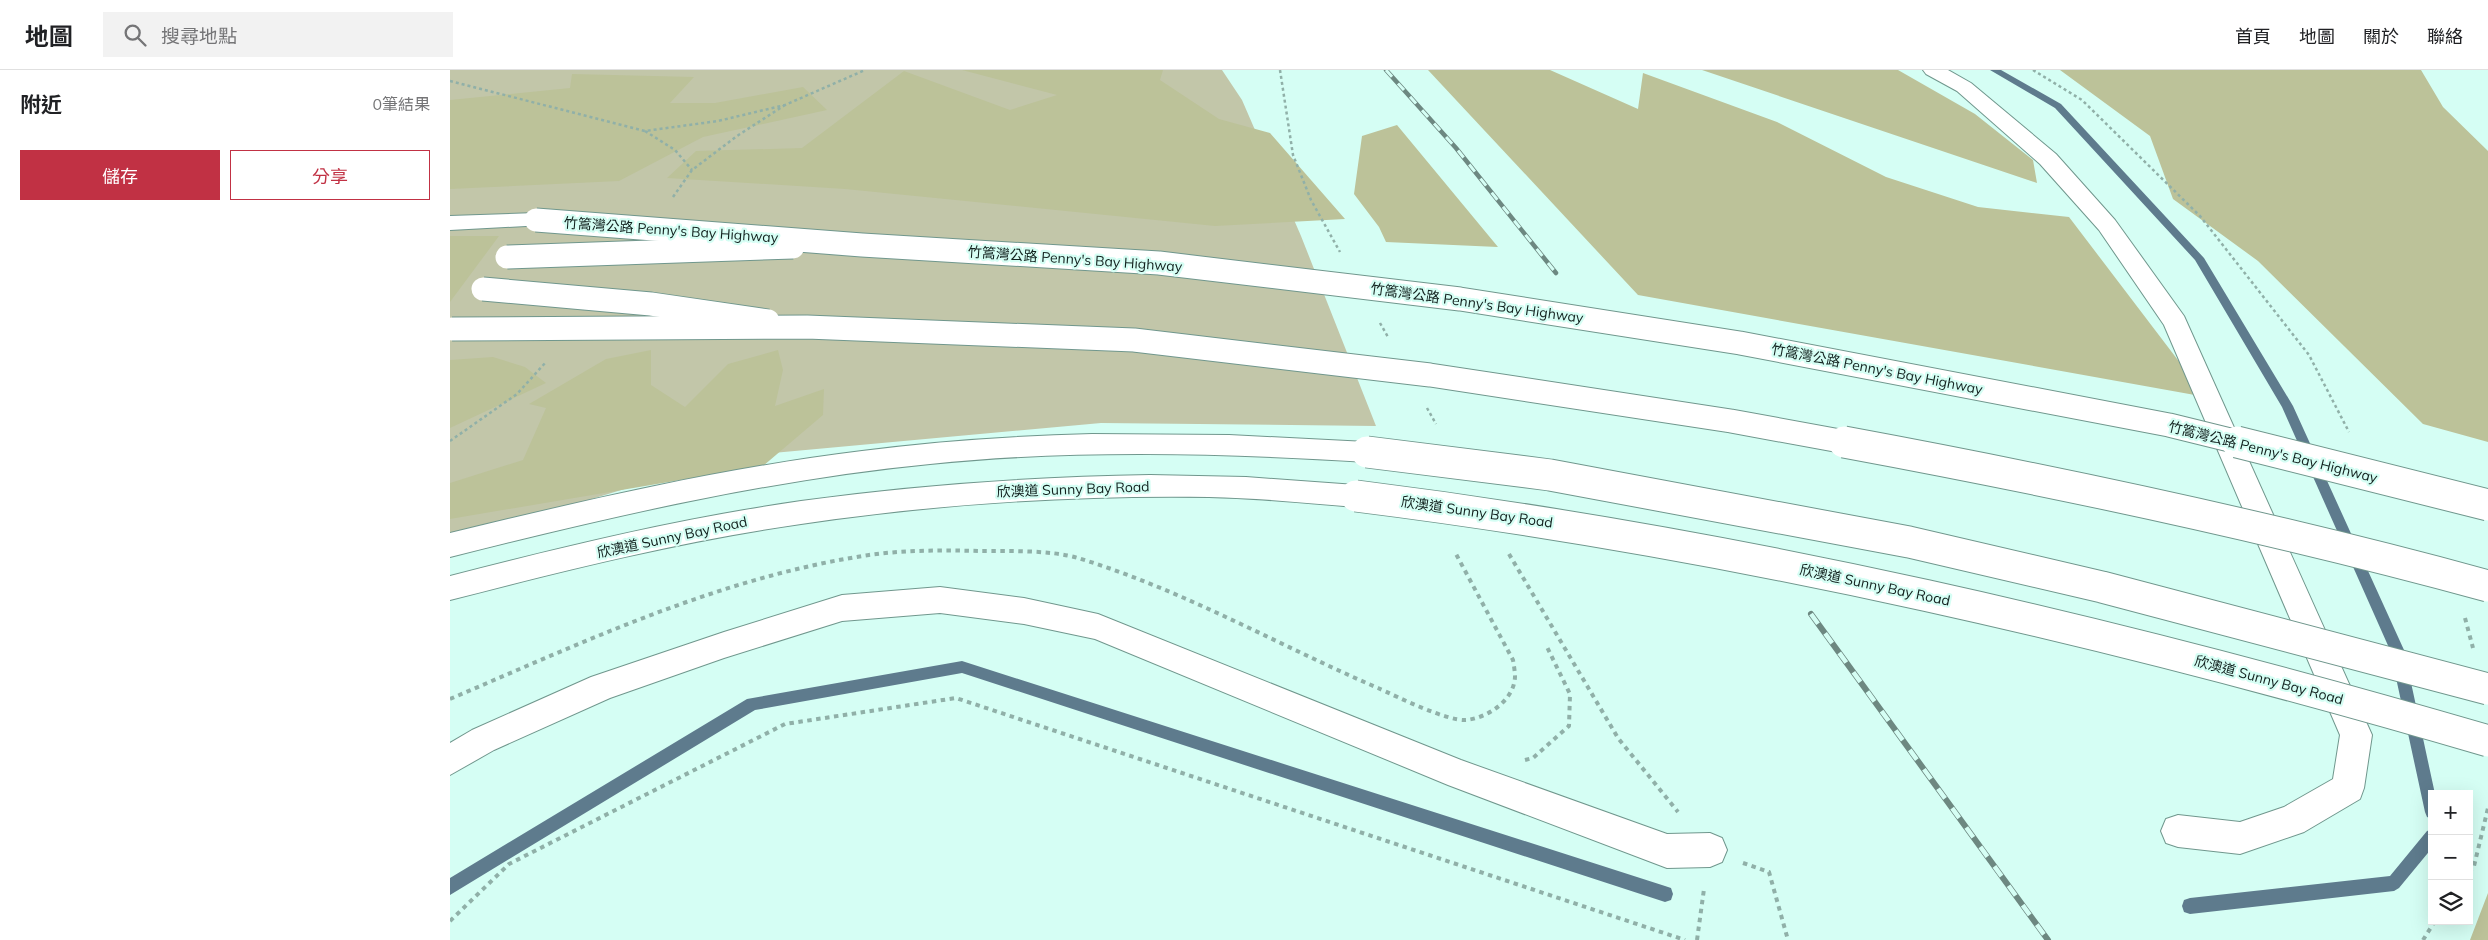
<!DOCTYPE html>
<html lang="zh-TW">
<meta charset="utf-8">
<style>
:root{--surface:#fff;--page:#f2f2f2;--text:#202124;--muted:#757577;--line:#e0e0e0;--accent:#c13144}
body{margin:0;font-family:Mulish,"Noto Sans TC",sans-serif;background:var(--page);color:var(--text)}
.controls{position:absolute;right:15px;bottom:15px;display:grid;overflow:hidden;border-radius:0px;box-shadow:0 5px 20px #0002}
.controls button{width:45px;height:45px;display:grid;place-items:center;padding:0;border:0;border-bottom:1px solid var(--line);background:var(--surface);color:var(--text);font:25px sans-serif}
.list{margin:0;padding:0;list-style:none}
h2{display:flex;justify-content:space-between;align-items:center;height:65px;margin:0;padding:0 20px;font-size:21px}
h2 small{font-size:16px;font-weight:400;color:var(--muted)}
.actions{display:flex;gap:10px;padding:15px 20px}
.actions a{flex:1;padding:11px 0;border:1px solid var(--accent);border-radius:0px;text-align:center;font-size:18px;color:var(--accent)}
.actions .main{background:var(--accent);color:#fff}
.icon{flex:none;width:28px;height:28px;fill:none;stroke:currentColor;stroke-width:2;stroke-linecap:round;stroke-linejoin:round}
.map{position:relative;flex:none;width:2038px;height:870px;overflow:hidden}
header{display:flex;align-items:center;gap:30px;box-sizing:border-box;height:70px;padding:0 25px;background:var(--surface);border-bottom:1px solid var(--line)}
header strong{font-size:24px}
nav{display:flex;gap:28px;margin-inline-start:auto;font-size:18px}
.search{width:350px;height:45px;background:var(--page);display:flex;align-items:center;gap:12px;box-sizing:border-box;padding:0 18px;border-radius:0px;color:var(--muted);font-size:19px}
main{display:flex}
aside{flex:1;background:var(--surface)}
.map>svg:first-child{display:block}
.green{fill:#c2c6a9}
.forest{fill:#bcc299}
.lines{fill:none;stroke-linecap:round;stroke-linejoin:round}
.stream{fill:#5e7b8d;fill-rule:evenodd}
.minor-casing{stroke:#70978d;stroke-width:2}
.major-casing{stroke:#70978d;stroke-width:2}
.highway-casing{stroke:#70978d;stroke-width:2}
.path-far1{stroke:#90b0a8;stroke-width:2.5;stroke-dasharray:3 3;stroke-linecap:butt}
.path{stroke:#90b0a8;stroke-width:4;stroke-dasharray:4.5 4.5;stroke-linecap:butt}
.minor{fill:#fff;fill-rule:evenodd}
.major{fill:#fff;fill-rule:evenodd}
.highway{fill:#fff;fill-rule:evenodd}
.rail-far1-casing{stroke:#6d8881;stroke-width:4.5}
.rail-casing{stroke:#6d8881;stroke-width:6}
.rail-far1{stroke:#d5fef4;stroke-width:3;stroke-dasharray:9;stroke-linecap:butt}
.rail{stroke:#d5fef4;stroke-width:4.5;stroke-dasharray:12;stroke-linecap:butt}
.minor-bridge-casing{stroke:#70978d;stroke-width:25;stroke-linecap:butt}
.major-bridge-casing{stroke:#70978d;stroke-width:33;stroke-linecap:butt}
.highway-bridge-far1-casing{stroke:#70978d;stroke-width:25;stroke-linecap:butt}
.highway-bridge-casing{stroke:#70978d;stroke-width:33;stroke-linecap:butt}
.minor-bridge{stroke:#fff;stroke-width:23}
.major-bridge{stroke:#fff;stroke-width:31}
.highway-bridge-far1{stroke:#fff;stroke-width:23}
.highway-bridge{stroke:#fff;stroke-width:31}
.labels{text-anchor:middle;stroke-width:4.5;stroke-linejoin:round;paint-order:stroke}
.street-label{font-size:14px;fill:#12211e;stroke:#d5fef4}
</style>
<header>
<strong>地圖</strong>
<div class="search"><svg class="icon" aria-label="search" viewBox="0 0 24 24"><circle cx="10" cy="10" r="6"/><path d="M15 15l6 6"/></svg>搜尋地點</div>
<nav><a>首頁</a><a>地圖</a><a>關於</a><a>聯絡</a></nav>
</header>
<main>
<aside>
<h2>附近<small>0筆結果</small></h2>
<ul class="list">
</ul>
<div class="actions"><a class="main">儲存</a><a>分享</a></div>
</aside>
<div class="map">
<svg width="2038" height="870" viewBox="0 0 2038 870">
<rect width="100%" height="100%" fill="#d5fef4"/>
<!-- green -->
<path class="green" d="M0,0h772l20,30 59,136 75,190 -275,-3 -371,34 -280,85z"/>
<!-- forest -->
<path class="forest" d="M512,0h201l-3,10 59,39 51,14 75,86 -130,7 -370,-37 -178,-11 29,-27 106,-3 102,-77 106,39 47,-15z
M978,0h122l88,39 5,-36 134,49 109,55 92,30 91,10 137,180 -568,-102z
M1252,0h196l77,44 58,46 4,23z
M1610,0h361l22,37 45,44v291l-65,-18 -165,-163 -85,-62 -23,-63z
M122,4l122,3 -24,26h45l88,-16 24,23 -124,27 -84,44 -169,8v-89l120,-12z
M947,55l101,122 -112,-5 -7,-15 -25,-33 8,-58z
M0,166h49l-49,66z
M201,280v35l34,22 43,-43 50,-14 5,20 -8,36 49,-17 -1,26 -60,51 -313,53v-36l73,-23 23,-52 -17,-4 77,-45z
M43,287l32,10 21,16 -96,45v-68z
M2038,823v47h-18z"/>
<g class="lines">
<!-- stream -->
<path class="stream" d="M1540,0h11l60,34 143,154 89,148 111,244 31,144h-3v25l-5,-2 -2,-5 -35,-162 -108,-243 -87,-147 -140,-152z
M512,591l703,225 6,2 2,6 -2,6 -6,2 -703,-229 -207,37 -305,185v-17l297,-179z
M1982,759v19l-33,40 -5,3 -204,23 -6,-2 -2,-6 2,-6 6,-2 200,-22 37,-45z"/>
<defs>
<path id="minor" d="M1473,0h25l23,13 85,71 59,66 69,96 188,419 -8,53 -4,11 -56,33 -64,22 -62,-7 -12,-4 -5,-12 5,-12 12,-4 62,7 44,-15 49,-28 7,-44 -176,-410 -65,-95 -59,-66 -83,-73 -31,-17z
M490,517l84,11 74,16 363,146 206,74 43,-1 12,5 5,12 -5,12 -12,5 -43,1 -219,-83 -353,-146 -71,-15 -84,-11 -98,8 -118,37 -114,40 -116,52 -44,25v-32l22,-13 119,-53 133,-45 118,-37z"/>
<path id="major" d="M642,364l137,1 138,7 9,3 4,7 -4,7 -9,3c-146,-9 -292,-13 -437,2 -163,16 -322,53 -480,93v-24c136,-33 273,-65 412,-82 76,-10 153,-15 230,-17z
M700,405l96,2 110,8 10,3 4,8 -4,8 -10,3c-49,-4 -98,-9 -147,-10 -136,-2 -273,7 -408,27 -119,17 -235,46 -351,76v-24c116,-30 232,-58 351,-75 116,-16 232,-24 349,-26z"/>
<path id="highway" d="M86,143l8,2 3,5 -3,5 -94,5v-14z"/>
</defs>
<!-- minor casing -->
<use href="#minor" class="minor-casing"/>
<!-- major casing -->
<use href="#major" class="major-casing"/>
<!-- highway casing -->
<use href="#highway" class="highway-casing"/>
<!-- path-far1 -->
<path class="path-far1" d="M830,0l13,85 18,45 29,52
M1583,0l49,30 118,116 109,139 40,77
M0,11l195,50 73,-10 67,-16 80,-35
M195,61l30,19 17,20
M223,127l19,-27 45,-34 48,-31
M930,253l8,14
M977,338l9,16
M0,371l67,-47 29,-32"/>
<!-- path -->
<path class="path" d="M1059,484l109,184 60,74
M2015,548l8,30
M0,629c136,-58 271,-122 419,-144 36,-5 74,-5 111,-4 28,0 72,-1 98,7 105,32 200,87 300,130 20,9 68,33 88,32 22,-2 48,-20 49,-43 0,-5 -1,-11 -2,-17l-57,-106
M1075,690l8,-2 36,-32 1,-32 -23,-47
M1293,793l26,9 19,68
M2019,803l5,-7 14,-58
M0,851l59,-57 276,-140 171,-26 729,242
M1247,870l7,-51
M1973,870l12,-19"/>
<!-- minor -->
<use href="#minor" class="minor"/>
<!-- major -->
<use href="#major" class="major"/>
<!-- highway -->
<use href="#highway" class="highway"/>
<defs>
<path id="rail-far1" d="M936,0l70,78 100,125"/>
<path id="rail" d="M1361,544l237,326"/>
</defs>
<!-- rail-far1 casing -->
<use href="#rail-far1" class="rail-far1-casing"/>
<!-- rail casing -->
<use href="#rail" class="rail-casing"/>
<!-- rail-far1 -->
<use href="#rail-far1" class="rail-far1"/>
<!-- rail -->
<use href="#rail" class="rail"/>
<defs>
<path id="minor-bridge" d="M57,187l286,-10
M33,219l168,15 117,17"/>
<path id="major-bridge" d="M917,382l183,23 359,67 193,45 386,102
M906,426c384,48 761,136 1132,245"/>
<path id="highway-bridge-far1" d="M86,150l326,25 297,18 301,36 280,44 429,82 73,18
M2,259l355,-2 327,13 296,35 301,46 120,22"/>
<path id="highway-bridge" d="M1394,372c216,40 432,86 644,144
M1787,372l251,63"/>
</defs>
<!-- minor-bridge casing -->
<use href="#minor-bridge" class="minor-bridge-casing"/>
<!-- major-bridge casing -->
<use href="#major-bridge" class="major-bridge-casing"/>
<!-- highway-bridge-far1 casing -->
<use href="#highway-bridge-far1" class="highway-bridge-far1-casing"/>
<!-- highway-bridge casing -->
<use href="#highway-bridge" class="highway-bridge-casing"/>
<!-- minor-bridge -->
<use href="#minor-bridge" class="minor-bridge"/>
<!-- major-bridge -->
<use href="#major-bridge" class="major-bridge"/>
<!-- highway-bridge-far1 -->
<use href="#highway-bridge-far1" class="highway-bridge-far1"/>
<!-- highway-bridge -->
<use href="#highway-bridge" class="highway-bridge"/>
</g>
<g class="labels">
<!-- street labels -->
<g class="street-label">
<text transform="translate(221 160) rotate(4)" y="5">竹篙灣公路 Penny's Bay Highway</text>
<text transform="translate(625 189) rotate(4)" y="5">竹篙灣公路 Penny's Bay Highway</text>
<text transform="translate(1027 233) rotate(8)" y="5">竹篙灣公路 Penny's Bay Highway</text>
<text transform="translate(1427 299) rotate(11)" y="5">竹篙灣公路 Penny's Bay Highway</text>
<text transform="translate(1823 382) rotate(14)" y="5">竹篙灣公路 Penny's Bay Highway</text>
<text transform="translate(623 419) rotate(-2)" y="5">欣澳道 Sunny Bay Road</text>
<text transform="translate(1027 442) rotate(8)" y="5">欣澳道 Sunny Bay Road</text>
<text transform="translate(222 467) rotate(-12)" y="5">欣澳道 Sunny Bay Road</text>
<text transform="translate(1425 515) rotate(12)" y="5">欣澳道 Sunny Bay Road</text>
<text transform="translate(1819 610) rotate(15)" y="5">欣澳道 Sunny Bay Road</text>
</g>
</g>
</svg>
<div class="controls">
<button>+</button>
<button>−</button>
<button><svg class="icon" aria-label="layers" viewBox="0 0 24 24"><path d="M12 4l9 5-9 5-9-5zM3 14l9 5 9-5"/></svg></button>
</div>
</div>
</main>
